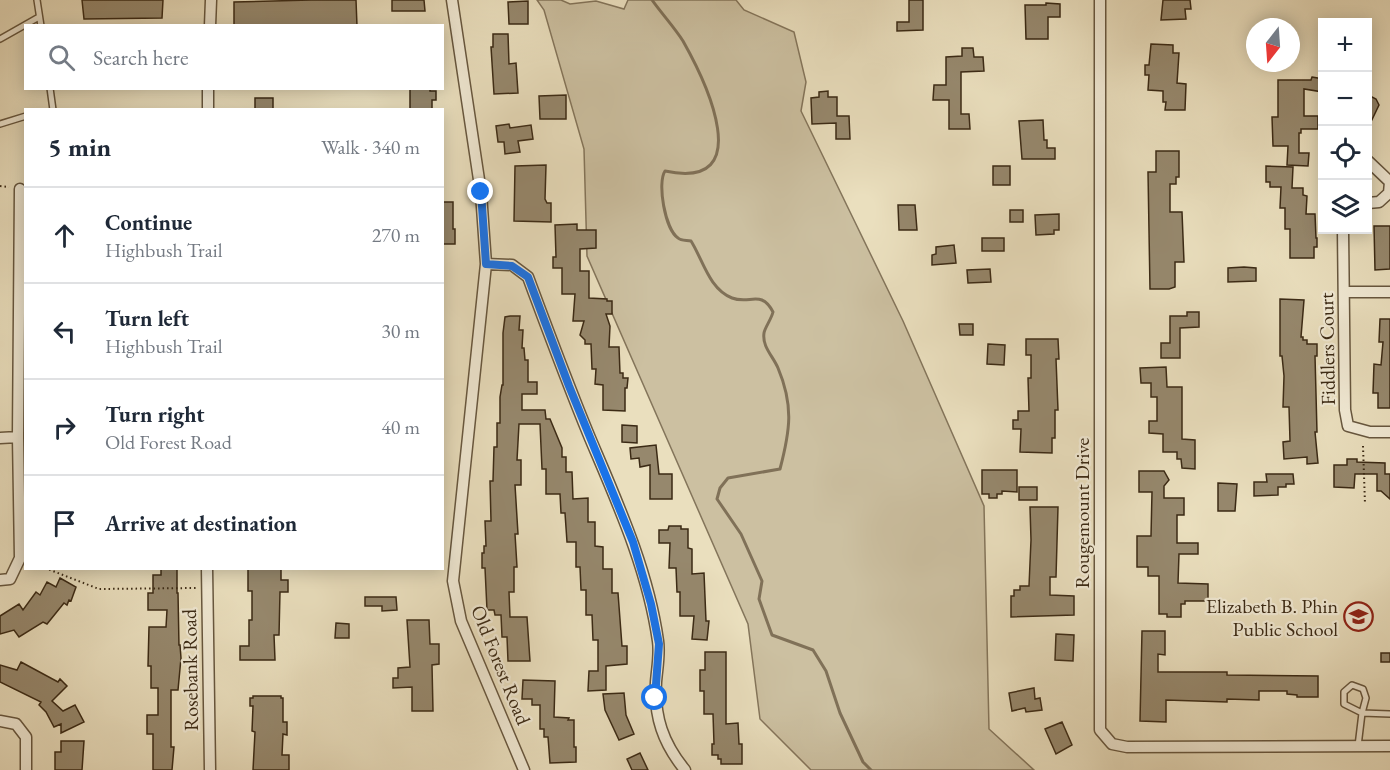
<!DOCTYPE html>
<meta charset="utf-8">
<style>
:root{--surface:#fff;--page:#f6f6f7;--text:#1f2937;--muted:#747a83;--line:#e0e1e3}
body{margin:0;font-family:"EB Garamond",serif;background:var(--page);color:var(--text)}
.controls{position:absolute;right:18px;top:18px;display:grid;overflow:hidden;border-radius:0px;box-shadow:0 3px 15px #0003}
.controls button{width:54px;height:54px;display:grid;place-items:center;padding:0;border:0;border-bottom:2px solid var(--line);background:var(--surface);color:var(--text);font:30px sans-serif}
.compass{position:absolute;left:1246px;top:18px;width:54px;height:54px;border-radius:50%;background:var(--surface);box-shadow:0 3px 15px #0003;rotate:197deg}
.stop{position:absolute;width:18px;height:18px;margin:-14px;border:4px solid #1a73e8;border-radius:50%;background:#fff}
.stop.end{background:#1a73e8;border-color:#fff;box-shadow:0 2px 6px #0008}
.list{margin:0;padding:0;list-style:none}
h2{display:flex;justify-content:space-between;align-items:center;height:78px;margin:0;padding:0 24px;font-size:26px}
h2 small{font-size:20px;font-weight:400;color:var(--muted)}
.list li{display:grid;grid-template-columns:39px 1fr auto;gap:18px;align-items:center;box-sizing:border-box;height:96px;padding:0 24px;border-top:2px solid var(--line)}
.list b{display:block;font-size:22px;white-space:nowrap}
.list p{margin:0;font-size:20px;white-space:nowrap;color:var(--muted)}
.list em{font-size:20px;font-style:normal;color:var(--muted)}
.icon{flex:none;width:33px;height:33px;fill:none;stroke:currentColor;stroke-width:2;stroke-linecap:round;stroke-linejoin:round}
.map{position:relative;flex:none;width:1390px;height:770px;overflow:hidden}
.search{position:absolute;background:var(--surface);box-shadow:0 3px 15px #0003;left:24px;top:24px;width:420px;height:66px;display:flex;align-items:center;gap:15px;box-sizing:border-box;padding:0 21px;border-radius:0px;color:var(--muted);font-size:22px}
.panel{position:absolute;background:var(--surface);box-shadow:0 3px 15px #0003;left:24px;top:108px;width:420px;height:462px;border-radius:0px}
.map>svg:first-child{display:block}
.green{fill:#ccc0a1;stroke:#84755b;stroke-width:1.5}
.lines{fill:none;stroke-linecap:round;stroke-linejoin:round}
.stream{stroke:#807158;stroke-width:3}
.building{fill:#96886d;stroke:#3b2a15;stroke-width:1.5}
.service-casing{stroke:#67573f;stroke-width:8}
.minor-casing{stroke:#67573f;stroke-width:13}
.path{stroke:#3b2a15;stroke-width:2;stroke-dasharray:1.5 3;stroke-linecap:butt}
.service{stroke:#f1ead5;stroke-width:5}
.minor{stroke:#f1ead5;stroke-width:10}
.route{stroke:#1a73e8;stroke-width:8}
.labels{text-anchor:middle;stroke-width:4.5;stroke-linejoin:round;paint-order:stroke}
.street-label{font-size:20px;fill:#3b2a15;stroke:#f1ead5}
.poi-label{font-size:20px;fill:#3b2a15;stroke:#f1ead5;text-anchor:end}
</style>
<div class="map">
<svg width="1390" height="770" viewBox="0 0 1390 770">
<rect width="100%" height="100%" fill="#eadfbe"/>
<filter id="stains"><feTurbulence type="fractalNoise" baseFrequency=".00333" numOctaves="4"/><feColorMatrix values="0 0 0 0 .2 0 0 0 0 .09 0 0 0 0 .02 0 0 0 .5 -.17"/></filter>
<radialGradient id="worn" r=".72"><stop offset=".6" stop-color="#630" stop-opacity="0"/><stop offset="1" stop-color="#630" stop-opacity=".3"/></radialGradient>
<!-- green -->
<path class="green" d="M537,0h24l9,4 26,-3 28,8 4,-9h108l8,10 50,22 12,50 -5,29 102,210 81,185 5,223 45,41h-223l-51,-51 -12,-95 -161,-368 -3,-107 -40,-139z"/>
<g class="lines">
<!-- stream -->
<path class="stream" d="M652,0c10,14 22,27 31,41 22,39 76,150 -18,130 -8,12 0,58 13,67 3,3 9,2 13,3 12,19 18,48 41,57 18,7 29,-9 41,14 -2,8 -8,15 -9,21 -2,14 9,23 14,35 16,38 12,63 2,101l-52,9 -8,10 -3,11 24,35 21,47 -3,18 13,36 41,15 13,21 14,42 23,49 8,8"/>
</g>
<!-- building -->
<path class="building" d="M82,0h81l-1,18 -78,1z
M311,0h45l1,26h-123v-24z
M392,0h32l1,11h-33z
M909,0h14v30l-26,1v-9h12z
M1163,0h27l1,9h-6l1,10 -25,1z
M528,1v23h-19l-1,-22z
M1046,3l14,1v13h-12v22h-22l-1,-34h21z
M493,34h15l1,30 7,-1 2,30 -24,1 -3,-47h2z
M1151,44l22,1v8h6l-2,30 9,1 -1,26h-20l1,-8h-3v-11l-15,-1 1,-15h-4v-10h4z
M962,48h11l1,9h9l1,14 -23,1v42h8l1,15h-21v-29h-16l1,-15h12v-28l16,-1z
M1312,77l11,2v13l-19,-3v27h14v13h-17v4h-2v20h10l-1,13 -21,-1 1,-19h-15l-1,-29h6v-37h33z
M410,88h20v3h6v9h-4v10h-22z
M828,91v6h9v19h12l1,23h-14v-16l-24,1 -1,-26 8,-1v-5z
M566,95v24h-26l-1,-23z
M1370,96l6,3 3,6 -11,23v-28z
M255,98h18v12h-18z
M1043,120l1,20h3v8h8v11h-33l-3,-38z
M509,124l1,4 21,-3 2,14 -15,2 2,11 -15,2 -1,-12h-6l-2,-16z
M1156,151h23v26h-3v7h-6v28h12l2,50h-9v25l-6,2h-19l-2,-117h8z
M546,165l-1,34 2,4h4v19l-37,-1 1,-55z
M993,166h17v19h-17z
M1266,166l27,1 -1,21h11v7l4,1 -1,18h9l1,24h1v9h-3v11h-24v-29h-5v-21h-5l1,-21h-11v-5h-4z
M442,202h11v27h2v15h-13z
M898,205h17l2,25h-18z
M1010,210h13v12h-13z
M1059,214v16h-5v4l-18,1 -1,-20z
M577,224v6h19v18l-16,1v22h9v27l18,1v2h5v13h-6l4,12 -1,21h10l1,26h3v5h5l-1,10h-2v23l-22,-1v-25l-8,-1 1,-15h-4l-1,-25h-6v-4l-5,-5 4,-14h-11l2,-27h-13v-26h-9v-11h3l-1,-32z
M1374,226h16v43l-15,1z
M982,238h22v13h-22z
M954,245l2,18 -24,2v-10l4,-1v-7z
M1244,267l12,1v13l-28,1v-14z
M990,269l1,13 -23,1 -1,-13z
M1280,299l24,1 -3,37h2v3h4v4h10v12h-2l2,76h-2l3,31 -11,1v-7l-23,2 -1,-17 7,-1 -1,-34h-6l1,-31 -2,-20h-2z
M1187,312h12v15l-19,1v30h-19v-15h9v-27h17z
M510,316h10l-1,14h4l-1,18h2l1,12h3v22h9v12h-15v16h23l1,9h4l12,29v9h4v15h6l1,27 15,-1v24h7v24l8,1v22h9v24h6l4,53h5v18l-21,2v24l-18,1 1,-20h9v-31h-5l-1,-25h-6v-25h-5l-1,-23h-4v-25h-9l-2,-29h-4l-1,-19h-14v-25h-4l-2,-45h-21l-2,36h4v25h-6l3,49h-3l2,33h-3v25h-5l1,25h17l3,44h-22l-1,-24h-5l-1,-22h-6l-1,-5h-7l-2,-42h-3v-15h2v-7h2l-1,-25h6l-1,-40h3l1,-34h3v-24h3v-26l2,-12h1v-52l2,-16z
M1380,319h10v89h-12v-15h-5l1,-29 7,1 2,-23h-4z
M959,324h14v11h-13z
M1026,339h32l1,20h-3l2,51h-3v28h-3v15l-32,-1 1,-23h-8v-9h5v-9h11l-1,-33h3v-23h-5z
M988,344l17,1 -1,20 -17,-1z
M1166,367l1,20h15v52l13,1v29l-13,-1 -1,-9h-4v-7h-14v-18l-14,-1v-12h8v-24h-6v-14h-10l-1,-15z
M622,425l15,1v17l-15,-1z
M656,445l3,29h13v25h-22v-34l-10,2 -1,-9 -8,1 -1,-11z
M1347,459h10v3l28,1v11h5v25l-9,-8h-4v-17h-22l-1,14 -20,-1v-22h13z
M982,470h35v22l-15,-1v3h-5v4h-8v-4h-7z
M1139,471h25l5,9 -5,6v12h20v17h-7v28h21v11h-19l-1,29 30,1v17h-23v3h-4v13h-14v-3h-8v-38h-11v-9h-11v-31h14l1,-44h-13z
M1266,474h27l1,10h-8v3h-8v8l-24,1v-14h13z
M1218,483l19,1 -2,27h-17z
M1019,487h18v13h-18z
M1030,507h28l-2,70h-6v18l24,1v19l-63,2v-21h3v-6h6v-4h9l2,-46z
M669,526h12v3h7v19l4,1v25l12,-1 2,48h3l-2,19 -15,-1 2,-23h-14v-24h-3l-1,-24h-7l1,-25h-11v-13h9z
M161,568h16v25h1l1,52h1l1,13 -3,32h-7v57h3l-2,23h-19v-36h-6v-19h11v-27h-7v-22h-3l1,-39h17l1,-17h-19v-17h5v-18h8z
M248,569h33v11h7v12h-8l-1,43h-5l1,25h-35v-14h9v-26h3v-29h-4z
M60,578l16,9 -5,14 -2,-1 -2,5 -3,-2 -17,21 -4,-2 -24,15 -5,-7 -14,4v-18l19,-12 4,6 13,-18 4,3 7,-13 9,5z
M365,597h31l1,13 -15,1v-5h-17z
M407,620h22l1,24h9v20l-7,1 1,46h-21v-24l-19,1v-10h5v-10l12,-1z
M336,623l13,1v14h-14z
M1142,631h23v24l-7,-1v18h69v3l91,1v21h-21v-2l-10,-1v-3h-28v9l-32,-1v3l-61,-2v22l-26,-1z
M1056,634l18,1 -1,26 -18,-1z
M705,652h21v72l12,-1 1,21h3v20h-21v-5h-3v-4h-6v-11h2l-1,-30h-9v-23h-4v-21h5z
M1381,653h9v9h-9z
M21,662l37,20 2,-3 7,7 -15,15 11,10 12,-6 9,17 -23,11v-9l-7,3 -8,-15 -7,-7 2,-3 -41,-20v-17l17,5z
M523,680l32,1 -1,36 15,1 -1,2h6v27h2v15l-26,1 -2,-26h-4v-8h-4v-24h-8v-6h-10z
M1034,688l1,11 5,-1 2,12 -16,2 -1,-4 -13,3 -3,-18z
M624,693l2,22 8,19 -15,6 -14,-30 -2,-16z
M253,696h28v2h2v24h4v13l-4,-1 -1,21h7v15h-36l2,-38 -3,-1 1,-25h-3v-8h3z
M1062,722l10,23 -16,9 -11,-25z
M61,741h23l-2,29h-27v-18h6z
M640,753l8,17h-16l-5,-11z"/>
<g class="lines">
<defs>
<path id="service" d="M37,0l4,26
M0,39l39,-22
M50,88l3,22
M0,124l26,-8
M1358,746l4,-33 4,-15 -3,-9 -11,-4 -8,7v12l18,9 28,1"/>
<path id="minor" d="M452,0l29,193 5,71 -33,317 8,40 63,149
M1100,0v730l12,14 15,3 263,-1
M210,26l1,-26
M208,88v22
M1368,161l22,21 -1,11 -10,9 -11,1
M1343,230l2,180 3,16 22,6h20
M486,264l26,1 16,12c20,54 40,108 62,161 28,66 58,132 68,203 2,13 -1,28 -2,41 -2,35 7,61 29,88
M1344,292h46
M0,438l18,-1
M207,568l3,202
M0,580l10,-1 10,-21 -2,-121 2,-248
M0,721l16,3 10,13v33"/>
</defs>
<!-- service casing -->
<use href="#service" class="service-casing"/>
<!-- minor casing -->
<use href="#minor" class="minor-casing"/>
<!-- path -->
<path class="path" d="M0,186l9,1
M1363,446l2,58
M45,568l54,21 98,-1"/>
<!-- service -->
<use href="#service" class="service"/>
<!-- minor -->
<use href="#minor" class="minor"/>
</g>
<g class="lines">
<!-- route -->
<path class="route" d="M481,192l5,72 26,2 16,11 41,109 64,156 18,62 8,40 -4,54"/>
</g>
<!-- icons -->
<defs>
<symbol id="school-ring" viewBox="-11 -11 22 22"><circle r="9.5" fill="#f1ead5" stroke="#8f2418" stroke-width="1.5"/><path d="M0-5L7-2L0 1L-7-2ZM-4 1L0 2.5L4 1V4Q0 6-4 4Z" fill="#8f2418"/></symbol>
</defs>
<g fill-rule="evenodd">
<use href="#school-ring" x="1342" y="600" width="33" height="33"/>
</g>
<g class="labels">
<!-- street labels -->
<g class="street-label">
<text transform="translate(1327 349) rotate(-91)" y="7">Fiddlers Court</text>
<text transform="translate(1082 513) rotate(-90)" y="7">Rougemount Drive</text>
<text transform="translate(501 665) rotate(68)" y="7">Old Forest Road</text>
<text transform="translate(190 670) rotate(-91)" y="7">Rosebank Road</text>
</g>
<!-- poi labels -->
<g class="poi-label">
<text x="1338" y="613">Elizabeth B. Phin<tspan x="1338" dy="23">Public School</tspan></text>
</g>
</g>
<rect width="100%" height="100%" filter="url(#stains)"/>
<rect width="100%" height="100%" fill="url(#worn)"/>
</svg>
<div class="controls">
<button>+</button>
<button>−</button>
<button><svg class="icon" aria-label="locate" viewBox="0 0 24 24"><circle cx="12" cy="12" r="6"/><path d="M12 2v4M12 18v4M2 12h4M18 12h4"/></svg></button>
<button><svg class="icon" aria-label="layers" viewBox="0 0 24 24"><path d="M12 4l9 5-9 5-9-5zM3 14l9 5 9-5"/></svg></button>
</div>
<svg class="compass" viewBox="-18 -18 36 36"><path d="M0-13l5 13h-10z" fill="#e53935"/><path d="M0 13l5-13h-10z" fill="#747a83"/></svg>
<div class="stop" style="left:655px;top:698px"></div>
<div class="stop end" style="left:481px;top:192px"></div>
<div class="search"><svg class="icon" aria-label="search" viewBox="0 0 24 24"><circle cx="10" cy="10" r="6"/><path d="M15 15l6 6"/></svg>Search here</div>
<section class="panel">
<h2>5 min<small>Walk · 340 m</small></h2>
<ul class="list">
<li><svg class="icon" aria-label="ahead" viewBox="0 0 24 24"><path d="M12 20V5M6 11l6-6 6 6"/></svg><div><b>Continue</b><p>Highbush Trail</p></div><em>270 m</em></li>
<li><svg class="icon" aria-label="left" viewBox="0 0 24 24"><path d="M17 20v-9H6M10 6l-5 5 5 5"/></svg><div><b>Turn left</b><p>Highbush Trail</p></div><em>30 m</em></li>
<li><svg class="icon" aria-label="right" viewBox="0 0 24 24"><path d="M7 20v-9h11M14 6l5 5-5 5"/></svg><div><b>Turn right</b><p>Old Forest Road</p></div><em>40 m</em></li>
<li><svg class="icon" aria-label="arrive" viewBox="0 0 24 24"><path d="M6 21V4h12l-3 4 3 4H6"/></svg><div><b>Arrive at destination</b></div></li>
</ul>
</section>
</div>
